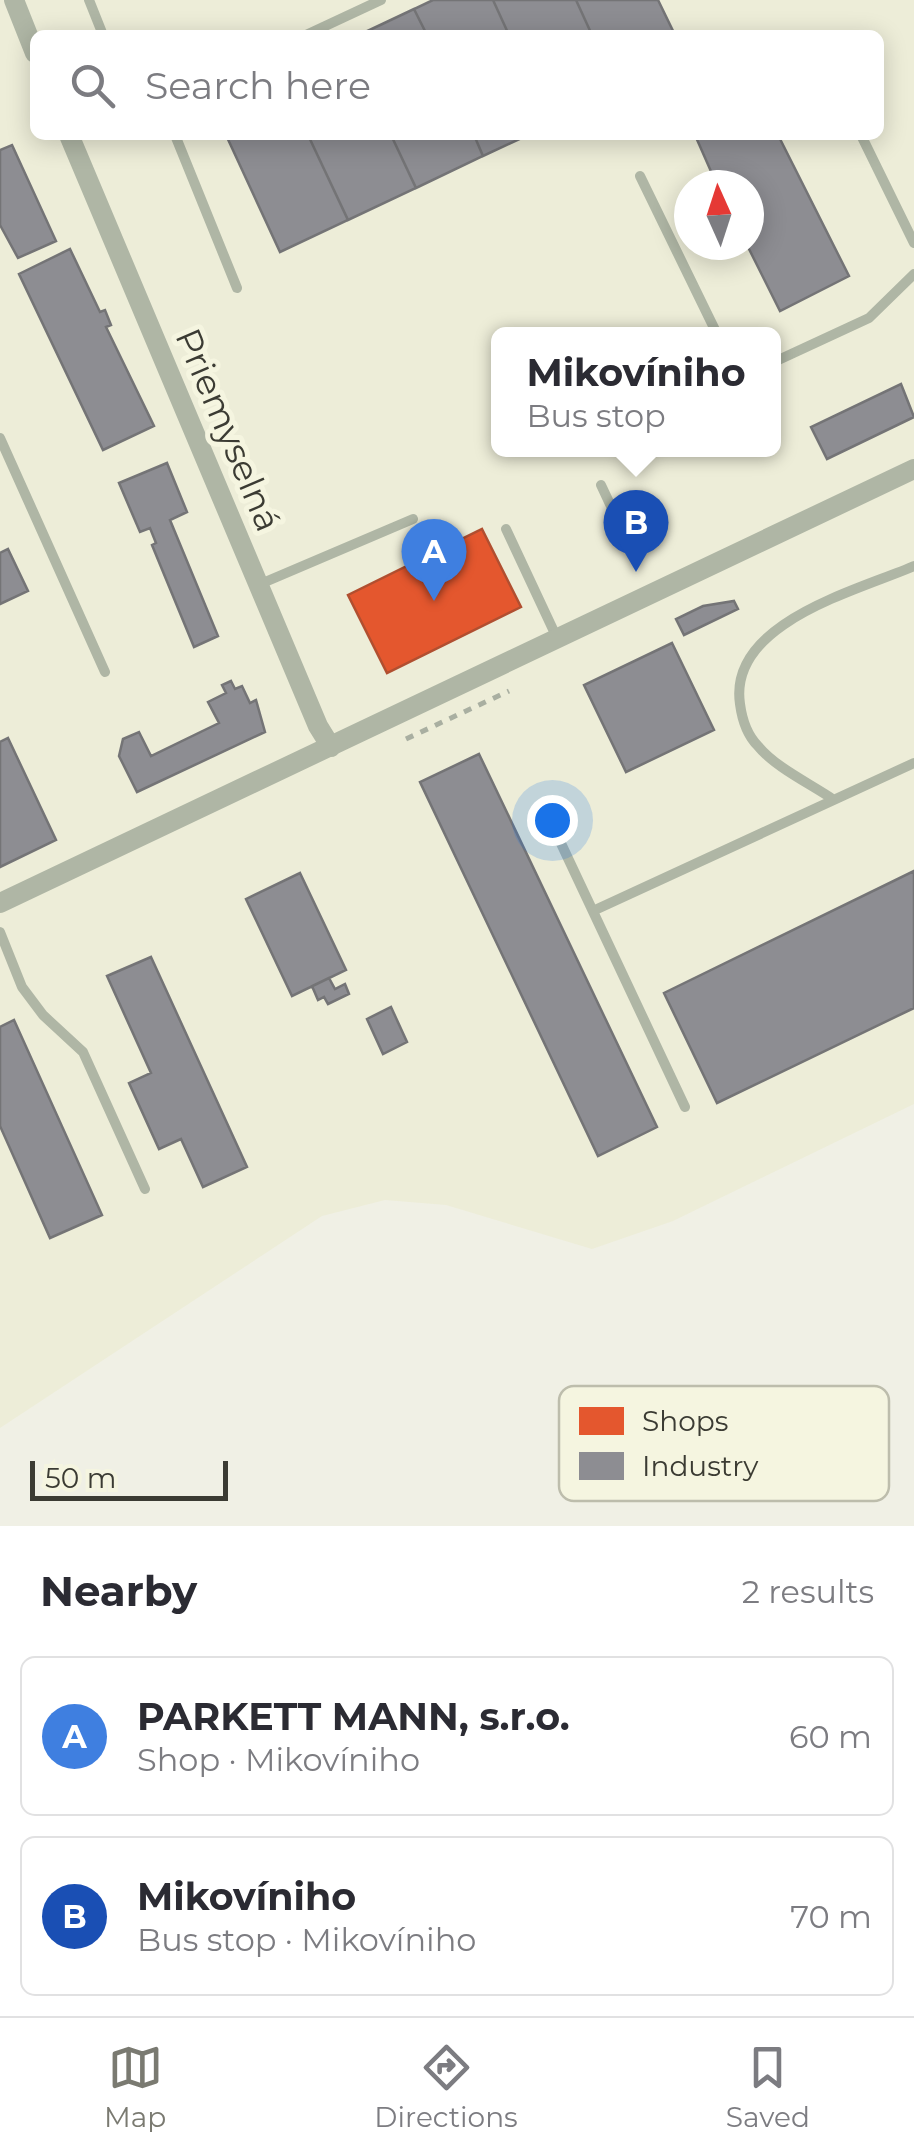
<!DOCTYPE html>
<meta charset="utf-8">
<style>
:root{--surface:#fff;--page:#f7f7f7;--text:#2b2b33;--muted:#7c7c81;--line:#e1e1e2;--accent:#7a7a71}
body{margin:0;font-family:Montserrat,sans-serif;background:var(--page);color:var(--text)}
.compass{position:absolute;left:674px;top:170px;width:90px;height:90px;border-radius:50%;background:var(--surface);box-shadow:0 5px 25px #0003;rotate:357deg}
.scale{position:absolute;left:30px;bottom:25px;width:198px;box-sizing:border-box;padding-left:10px;border:5px solid #3b3b33;border-top:0;font-size:28px;line-height:35px;white-space:nowrap;color:#3b3b33;-webkit-text-stroke:8px #f5f5e0;paint-order:stroke}
.you{position:absolute;left:552px;top:820px;width:35px;height:35px;margin:-25px;border:8px solid #fff;border-radius:50%;background:#1a73e8;box-shadow:0 0 0 15px #1a73e833}
.badge{display:grid;place-items:center;width:65px;height:65px;border-radius:50%;background:var(--accent);color:#fff;font-size:32px;font-weight:700}
.pin{position:absolute;translate:-50% -82px;filter:drop-shadow(0 2px 5px #0008)}
.pin::after{content:'';position:absolute;top:52px;width:35px;height:30px;background:inherit;clip-path:polygon(0 0,100% 0,50% 100%)}
.popup{position:absolute;left:491px;top:327px;width:290px;height:130px;box-sizing:border-box;display:grid;place-content:center;border-radius:15px;background:var(--surface);filter:drop-shadow(0 2px 8px #0005);font-size:32px;white-space:nowrap;color:var(--muted)}
.popup b{font-size:38px;color:var(--text)}
.popup::after{content:'';position:absolute;left:50%;top:100%;margin-left:-20px;border:20px solid transparent;border-top-color:var(--surface)}
.list{margin:0;padding:0;list-style:none}
h2{display:flex;justify-content:space-between;align-items:center;height:130px;margin:0;padding:0 40px;font-size:42px}
h2 small{font-size:32px;font-weight:400;color:var(--muted)}
.list li{display:grid;grid-template-columns:65px 1fr auto;gap:30px;align-items:center;box-sizing:border-box;height:160px;margin:0 20px 20px;padding:0 20px;border:2px solid var(--line);border-radius:15px}
.list b{display:block;font-size:38px;white-space:nowrap}
.list p{margin:0;font-size:32px;white-space:nowrap;color:var(--muted)}
.list em{font-size:32px;font-style:normal;color:var(--muted)}
.icon{flex:none;width:55px;height:55px;fill:none;stroke:currentColor;stroke-width:2;stroke-linecap:round;stroke-linejoin:round}
.map{position:relative;flex:none;width:914px;height:1526px;overflow:hidden}
.search{position:absolute;background:var(--surface);box-shadow:0 5px 25px #0003;left:30px;right:30px;top:30px;height:110px;display:flex;align-items:center;gap:25px;box-sizing:border-box;padding:0 35px;border-radius:15px;color:var(--muted);font-size:38px}
.sheet{height:490px;background:var(--surface)}
nav{display:flex;justify-content:space-around;align-items:center;box-sizing:border-box;height:140px;border-top:2px solid var(--line);background:var(--surface);font-size:28px;color:var(--muted)}
nav a{display:grid;justify-items:center;gap:5px}
nav .on{color:var(--accent)}
.map>svg:first-child{display:block}
.built{fill:#ededd8;fill-rule:evenodd}
.shops{fill:#e4572e;stroke:#b14f30;stroke-width:2.5}
.industry{fill:#8d8d92;stroke:#747476;stroke-width:2.5}
.lines{fill:none;stroke-linecap:round;stroke-linejoin:round}
.path{stroke:#a9afa1;stroke-width:5;stroke-dasharray:8 8;stroke-linecap:butt}
.service{stroke:#afb6a5;stroke-width:10}
.minor{stroke:#afb6a5;stroke-width:20}
.labels{text-anchor:middle;stroke-width:10;stroke-linejoin:round;paint-order:stroke}
.street-label{font-size:35px;fill:#3b3b33;stroke:#f5f5e0}
.key{fill:#f5f5e0;stroke:#bdbdac;stroke-width:2.5}
.key-label{font-size:28px;fill:#3b3b33}
</style>
<div class="map">
<svg width="914" height="1526" viewBox="0 0 914 1526">
<rect width="100%" height="100%" fill="#f0f0e5"/>
<!-- built -->
<path class="built" d="M0,0h914v1104l-241,117 -81,28 -146,-44 -61,-5 -63,16 -322,212zM35,35h844v100h-844zM689,185h60v60h-60zM498,334h276v116h-276z"/>
<!-- shops -->
<path class="shops" d="M482,529l39,78 -134,66 -39,-78z"/>
<!-- industry -->
<path class="industry" d="M433,0h60l16,35h-82l-13,-26z
M493,0h83l16,35h-83z
M576,0h82l17,35h-83z
M414,9l13,26h-68z
M226,135h82l40,85 -68,32z
M308,135h83l25,53 -68,32z
M391,135h83l9,21 -67,32z
M474,135h54l-45,21z
M695,135h83l71,141 -69,35 -33,-66 2,-60h-32z
M12,145l44,96 -38,17 -18,-33v-75z
M70,249l30,63 5,-2 6,15 -5,2 48,99 -51,24 -84,-176z
M901,384l13,33 -87,42 -16,-32z
M167,463l20,49 -17,8 48,116 -24,11 -42,-102 4,-2 -6,-15 -10,4 -21,-49z
M8,549l20,42 -28,13v-51z
M734,601l4,8 -54,26 -8,-16 27,-13z
M672,643l42,87 -88,42 -42,-87z
M231,681l4,8 7,-3 8,17 6,-3 9,32 -128,60 -18,-36 4,-17 16,-7 12,24 68,-33 -11,-21 18,-9 -4,-8z
M8,738l48,102 -56,27v-125z
M479,754l178,373 -59,29 -178,-374z
M914,871v137l-197,95 -53,-110z
M300,873l46,97 -54,26 -46,-97z
M151,957l96,210 -44,20 -22,-48 -22,10 -30,-66 22,-10 -44,-97z
M329,978l6,11 10,-5 4,10 -21,10 -4,-7 -6,3 -6,-14z
M391,1007l16,35 -24,12 -16,-35z
M14,1020l88,195 -52,23 -50,-112v-99z"/>
<g class="lines">
<!-- path -->
<path class="path" d="M406,739l103,-48"/>
<!-- service -->
<path class="service" d="M89,0l14,35
M306,35l75,-35
M175,135l62,153
M861,135l53,108
M640,176l77,158
M774,362l95,-44 45,-44
M0,438l105,234
M601,485l23,49
M506,529l51,109
M258,585l155,-66
M834,800c-23,-16 -58,-32 -76,-54 -11,-11 -16,-27 -18,-42 -12,-81 116,-113 174,-138
M542,803l143,304
M595,910l319,-147
M0,932l22,55 21,28 40,37 62,137"/>
<!-- minor -->
<path class="minor" d="M14,0l21,53
M69,135l249,591 13,21
M0,903l914,-434"/>
</g>
<g class="labels">
<!-- street labels -->
<g class="street-label">
<text transform="translate(228 430) rotate(67)" y="12">Priemyselná</text>
</g>
</g>
<!-- legend -->
<rect x="559" y="1386" width="330" height="115" rx="15" class="key"/>
<rect x="579" y="1407" width="45" height="28" fill="#e4572e"/>
<rect x="579" y="1452" width="45" height="28" fill="#8d8d92"/>
<g class="key-label">
<text x="642" y="1431">Shops</text>
<text x="642" y="1476">Industry</text>
</g>
</svg>
<svg class="compass" viewBox="-18 -18 36 36"><path d="M0-13l5 13h-10z" fill="#e53935"/><path d="M0 13l5-13h-10z" fill="#7c7c81"/></svg>
<div class="scale">50 m</div>
<div class="you"></div>
<div class="pin badge" style="left:434px;top:601px;background:#3f7fe0">A</div>
<div class="pin badge" style="left:636px;top:572px;background:#1a4fb4">B</div>
<div class="popup"><b>Mikovíniho</b>Bus stop</div>
<div class="search"><svg class="icon" aria-label="search" viewBox="0 0 24 24"><circle cx="10" cy="10" r="6"/><path d="M15 15l6 6"/></svg>Search here</div>
</div>
<section class="sheet">
<h2>Nearby<small>2 results</small></h2>
<ul class="list">
<li><span class="badge" style="background:#3f7fe0">A</span><div><b>PARKETT MANN, s.r.o.</b><p>Shop · Mikovíniho</p></div><em>60 m</em></li>
<li><span class="badge" style="background:#1a4fb4">B</span><div><b>Mikovíniho</b><p>Bus stop · Mikovíniho</p></div><em>70 m</em></li>
</ul>
</section>
<nav>
<a class="on"><svg class="icon" aria-label="map" viewBox="0 0 24 24"><path d="M3 6l6-2 6 2 6-2v14l-6 2-6-2-6 2zM9 4v14M15 6v14"/></svg>Map</a>
<a><svg class="icon" aria-label="directions" viewBox="0 0 24 24"><path d="M12 3l9 9-9 9-9-9zM9 14v-3h6M13 9l2 2-2 2"/></svg>Directions</a>
<a><svg class="icon" aria-label="saved" viewBox="0 0 24 24"><path d="M7 4h10v16l-5-4-5 4z"/></svg>Saved</a>
</nav>
